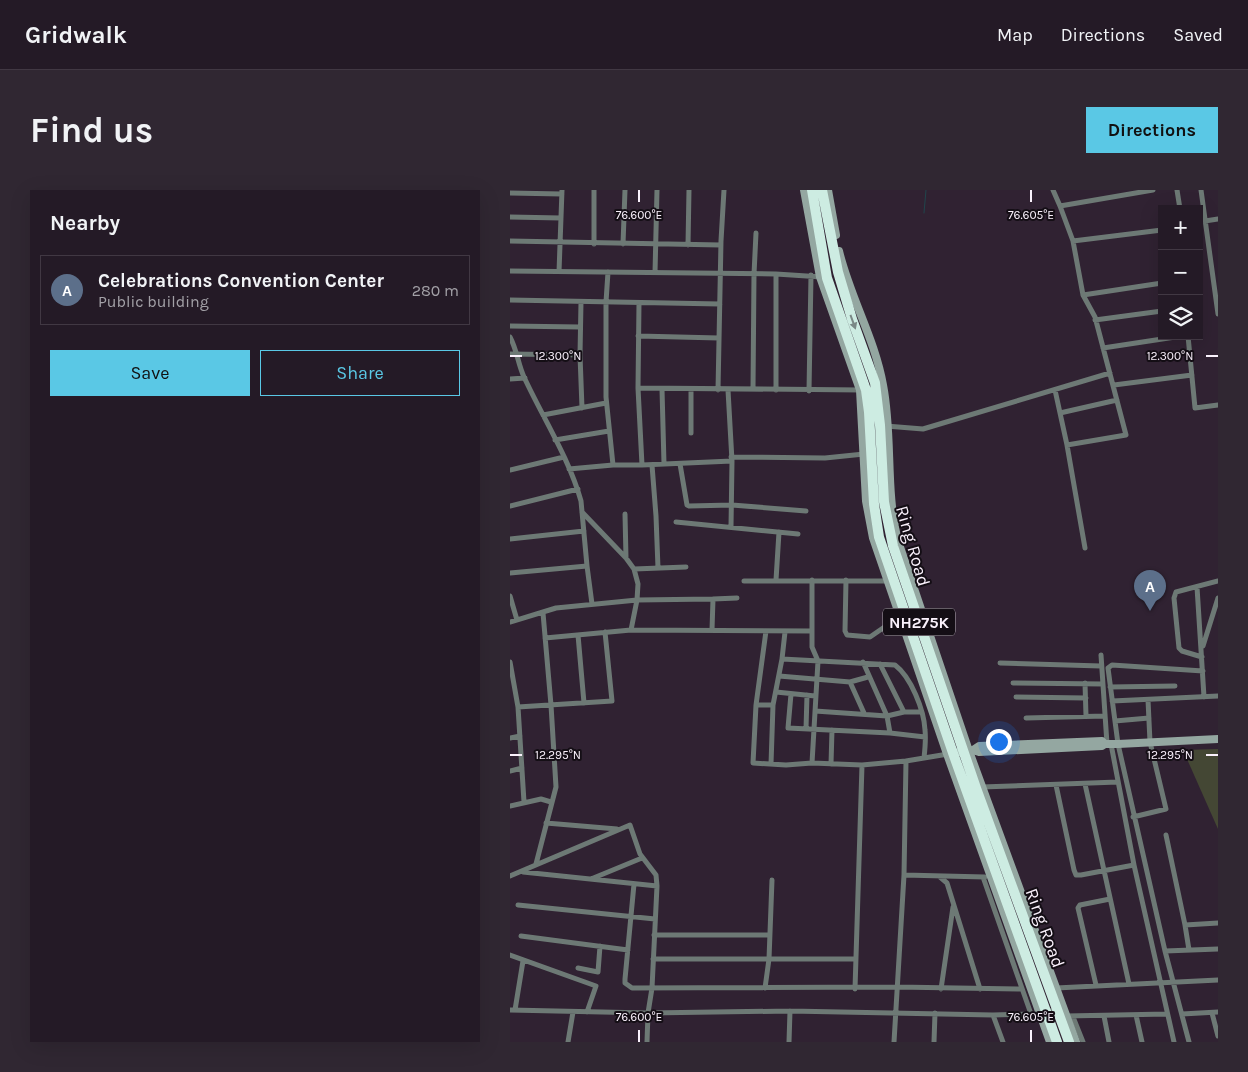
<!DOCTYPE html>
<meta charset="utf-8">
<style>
:root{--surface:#241a26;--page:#302732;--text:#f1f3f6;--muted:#a3a1a7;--line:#413843;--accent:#5ac8e5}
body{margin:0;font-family:Karla,sans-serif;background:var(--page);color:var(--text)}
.controls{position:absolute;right:15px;top:15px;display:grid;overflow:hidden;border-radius:0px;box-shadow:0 5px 20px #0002}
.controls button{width:45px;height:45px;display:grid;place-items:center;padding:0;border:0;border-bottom:1px solid var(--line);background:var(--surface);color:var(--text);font:25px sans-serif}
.you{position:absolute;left:488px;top:551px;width:18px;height:18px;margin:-12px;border:4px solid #fff;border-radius:50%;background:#1a73e8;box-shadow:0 0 0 8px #1a73e833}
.badge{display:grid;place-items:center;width:32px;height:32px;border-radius:50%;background:var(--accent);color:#fff;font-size:16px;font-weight:700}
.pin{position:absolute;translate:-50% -41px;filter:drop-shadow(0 1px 2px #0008)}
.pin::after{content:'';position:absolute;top:26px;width:18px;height:15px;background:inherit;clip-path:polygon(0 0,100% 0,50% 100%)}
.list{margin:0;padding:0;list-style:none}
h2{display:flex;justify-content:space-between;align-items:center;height:65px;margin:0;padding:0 20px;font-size:21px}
h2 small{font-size:16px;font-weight:400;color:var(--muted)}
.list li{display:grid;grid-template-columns:32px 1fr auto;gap:15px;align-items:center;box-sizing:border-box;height:70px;margin:0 10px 10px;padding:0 10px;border:1px solid var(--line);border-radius:0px}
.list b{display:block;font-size:19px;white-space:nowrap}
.list p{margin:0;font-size:16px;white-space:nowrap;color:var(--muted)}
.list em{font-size:16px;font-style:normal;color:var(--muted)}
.actions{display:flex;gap:10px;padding:15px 20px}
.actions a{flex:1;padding:11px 0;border:1px solid var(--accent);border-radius:0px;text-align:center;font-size:18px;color:var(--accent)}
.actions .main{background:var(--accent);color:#111}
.icon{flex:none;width:28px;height:28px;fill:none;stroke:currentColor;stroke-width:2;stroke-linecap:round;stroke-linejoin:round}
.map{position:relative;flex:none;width:708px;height:852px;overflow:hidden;border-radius:0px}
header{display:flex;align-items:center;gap:30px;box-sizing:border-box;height:70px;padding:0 25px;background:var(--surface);border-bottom:1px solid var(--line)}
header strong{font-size:24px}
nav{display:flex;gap:28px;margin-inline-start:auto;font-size:18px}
.intro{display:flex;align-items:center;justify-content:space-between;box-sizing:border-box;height:120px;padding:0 30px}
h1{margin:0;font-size:35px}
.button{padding:12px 22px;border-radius:0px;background:var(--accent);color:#111;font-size:18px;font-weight:700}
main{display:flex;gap:30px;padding:0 30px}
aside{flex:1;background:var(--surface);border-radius:0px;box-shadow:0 5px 20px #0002}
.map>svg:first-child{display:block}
.green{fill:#444734}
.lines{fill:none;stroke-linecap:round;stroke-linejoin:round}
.stream{stroke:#20454c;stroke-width:1}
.street{stroke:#6d7975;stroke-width:5}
.secondary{stroke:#94a7a1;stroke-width:8}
.highway{stroke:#cdece2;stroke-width:10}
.oneway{fill:#7a8886}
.ticks{fill:none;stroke:#faf1fc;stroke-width:2}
.labels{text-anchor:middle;stroke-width:4;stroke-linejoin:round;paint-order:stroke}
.shield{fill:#140e15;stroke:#b5adb7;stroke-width:1}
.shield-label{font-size:16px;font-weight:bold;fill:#faf1fc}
.street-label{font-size:18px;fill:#faf1fc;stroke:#140e15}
.ticks-label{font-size:12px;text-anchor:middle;fill:#faf1fc;stroke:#140e15;stroke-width:4;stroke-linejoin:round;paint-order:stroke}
</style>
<header>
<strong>Gridwalk</strong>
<nav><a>Map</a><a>Directions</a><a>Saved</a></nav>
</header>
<div class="intro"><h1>Find us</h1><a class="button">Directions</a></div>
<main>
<aside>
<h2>Nearby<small></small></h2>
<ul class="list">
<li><span class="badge" style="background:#5c6f8a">A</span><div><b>Celebrations Convention Center</b><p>Public building</p></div><em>280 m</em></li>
</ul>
<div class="actions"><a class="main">Save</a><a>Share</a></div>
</aside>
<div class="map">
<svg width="708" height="852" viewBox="0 0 708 852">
<rect width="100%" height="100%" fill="#302232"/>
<!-- green -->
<path class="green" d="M708,559v80l-35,-79z"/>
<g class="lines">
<!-- stream -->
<path class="stream" d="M414,23l2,-23"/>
<!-- street -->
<path class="street" d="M543,0l7,16 93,-16
M667,0l3,19
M691,0l17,124
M0,3l52,1
M550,16l13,35 10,54 12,22 31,118 -59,10
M0,27l51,1
M695,31l13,-2
M0,51l211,4
M563,51l89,-11
M84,54v-54
M113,54l2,-54
M178,55l1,-55
M0,81l266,3 46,3
M49,82l3,-82
M145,83l2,-83
M573,105l79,-12
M0,110l210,4
M129,113l-1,85 4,77
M585,130l67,-9
M0,136l70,1
M128,146l81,2
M678,146l7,72 23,-3
M0,147c7,13 8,27 14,40 19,41 45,81 57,124l6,65 5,38
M593,158l79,-12
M0,164l70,1 1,-53
M70,165l2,53
M0,189l15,-1
M604,195l78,-10
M128,198l224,2
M152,199l2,75
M181,199v44
M243,199l1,-115 2,-41
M208,200l3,-149 3,-51
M218,200l4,71 -1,66
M266,200v-116
M545,200l12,55 18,103
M299,201l2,-116
M550,223l57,-13
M33,225l63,-12
M376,236l37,3 187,-56
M45,250l54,-9
M221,267l94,1 39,-4
M170,274l7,41 2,1 43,-1 74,6
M103,275h29l90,-4
M142,275l4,51 2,52
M59,279l44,-4 -7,-68v-95l2,-30
M0,280l54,-13
M0,316l68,-17
M72,322l44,46 8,11 4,15 -1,16 -6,30
M115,324l1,44
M166,332l122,12
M0,349l74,-8
M124,379l52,-2
M0,383l77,-7
M266,390l3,-48
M336,390l-1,51 2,4 23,2 29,-20
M234,391h142
M687,397l7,110
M0,406l7,24
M203,409l24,-1
M0,432l46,-14 81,-8 76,-1 -1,31
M256,441l-10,74 -3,58 33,2 26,-2 50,2 44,-4
M68,445l6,68
M35,448l86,-8 181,1
M693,456l15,-48
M591,465l6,89
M692,467l-20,-6 -3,-3 -5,-50 2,-6 42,-11
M272,469l113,6c16,12 29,45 30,65 1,9 0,19 -1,28
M0,472l8,45 6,95
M353,472l24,54 3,17
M490,473l101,3
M370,474l24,48
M269,486l71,6 18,-5
M340,492l14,31
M503,493l90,1
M575,493l1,33
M600,497l65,-1
M266,502l39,4
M281,504l-3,34 102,5 35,4
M506,507l70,1
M602,511l106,-5
M246,515h17
M8,517l94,-6 -7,-69
M305,521l72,5 17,-4h17
M516,528l79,-2
M605,531l34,-3
M296,539l1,-34
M0,548l10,-2
M601,554l23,121 40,177
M302,573l6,-102 -6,-14v-67
M261,574l2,-59 9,-46 3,-27
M321,574l1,-34
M0,581l12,-3
M575,594l44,200
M546,595l18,85 2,5h5l53,-10
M472,597l136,-5
M0,616l31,-7 10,3
M623,627l33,-8 -16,-67 -2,-42
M36,633l71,6
M656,645l19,90
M26,674l20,-77 -5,-82 -8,-92
M13,682l134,14
M394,685l81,2
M0,686l120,-51 10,29 16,21 1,11 -5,102 -4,25 -1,29
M430,687l7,6 33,106
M473,687l48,137
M81,689l51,-21
M124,694l-9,95v4l7,5 265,-1 125,2
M8,715l137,14
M144,745h115
M11,746l107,14
M679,760l-4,-25 33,-2
M655,761l-47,-207 -10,-76 4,-3 91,6
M0,765l86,31 -9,26
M143,769h203
M68,778l20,4 2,-26
M586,795l-18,-77 2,-3 30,-6
M255,798l4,-29 3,-79
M546,798l162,-8
M345,799l7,-224
M431,799l12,-82
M0,820l138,3 142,-2 203,4 38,-1 26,-4
M5,820l8,-49
M702,823l6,23
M672,824l36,-2
M483,825l10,27
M626,825l6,27
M556,826l101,-2
M594,826l5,26
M563,827l10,25
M58,852l5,-30
M279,852l1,-31
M384,852l10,-167 2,-114 42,-7
M424,852l1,-29
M679,852l-24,-91 53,-2"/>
<!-- secondary -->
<path class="secondary" d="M294,0l16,87 40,113 6,111 7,37 74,216 103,288
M318,0l8,45
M329,61c11,46 36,88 44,134 10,52 2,105 15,156l71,210 107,291
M463,560l6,2 123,-6 3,-2
M443,563l20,-3 6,-4 123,-5 3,3h13l100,-5"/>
<!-- highway -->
<path class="highway" d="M302,0l15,88 39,112 3,22 5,92 5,33 74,216 104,289
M312,0l16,82 14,47 23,64 5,42 4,77 9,44 83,242 93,254"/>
</g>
<!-- one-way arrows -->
<defs><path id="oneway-solid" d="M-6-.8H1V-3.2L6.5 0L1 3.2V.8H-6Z" transform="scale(1.25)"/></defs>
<use class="oneway" href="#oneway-solid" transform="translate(343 132) rotate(70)"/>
<!-- ticks -->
<path class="ticks" d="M129,0v12M521,0v12M0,166h12M696,166h12M0,565h12M696,565h12M129,840v12M521,840v12"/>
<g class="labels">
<!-- shield labels -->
<rect class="shield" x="373" y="418.5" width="72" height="27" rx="4"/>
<g class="shield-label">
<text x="409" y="438">NH275K</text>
</g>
<!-- street labels -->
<g class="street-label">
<text transform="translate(403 356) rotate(74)" y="6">Ring Road</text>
<text transform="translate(535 738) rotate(70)" y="6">Ring Road</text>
</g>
</g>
<g class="ticks-label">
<text x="129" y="29">76.600°E</text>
<text x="521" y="29">76.605°E</text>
<text x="48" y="170">12.300°N</text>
<text x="660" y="170">12.300°N</text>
<text x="48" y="569">12.295°N</text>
<text x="660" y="569">12.295°N</text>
<text x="129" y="831">76.600°E</text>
<text x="521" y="831">76.605°E</text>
</g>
</svg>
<div class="controls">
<button>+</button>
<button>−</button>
<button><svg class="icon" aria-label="layers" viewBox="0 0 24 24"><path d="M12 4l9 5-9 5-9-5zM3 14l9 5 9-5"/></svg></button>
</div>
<div class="you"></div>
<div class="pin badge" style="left:640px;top:421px;background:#5c6f8a">A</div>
</div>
</main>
